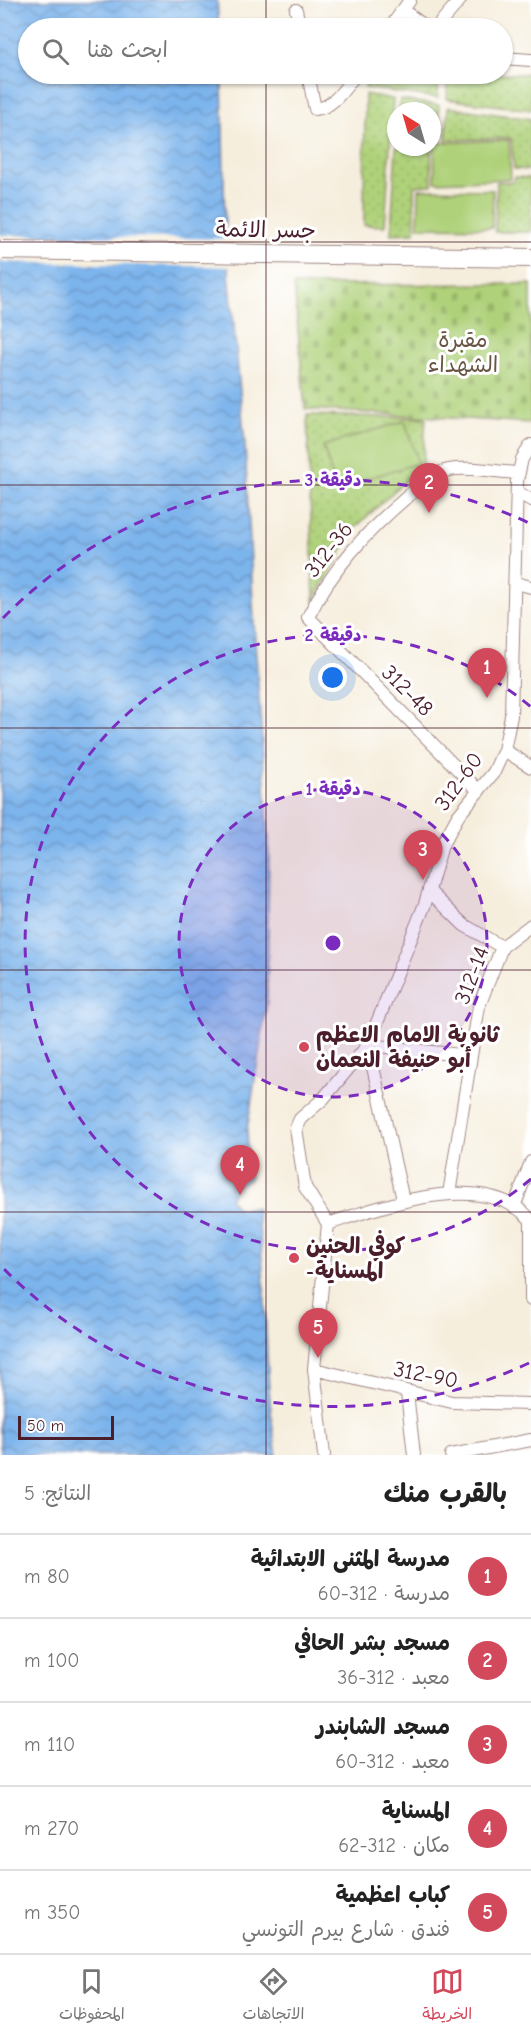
<!DOCTYPE html>
<html lang="ar">
<meta charset="utf-8">
<style>
:root{--surface:#fff;--page:#f2f2f2;--text:#222;--muted:#767676;--line:#e0e0e0;--accent:#d1495b}
body{margin:0;font-family:"Comic Neue","Playpen Sans Arabic",sans-serif;background:var(--page);color:var(--text);direction:rtl}
.compass{position:absolute;left:387px;top:102px;width:54px;height:54px;border-radius:50%;background:var(--surface);box-shadow:0 2px 4px #0004;rotate:323deg}
.scale{position:absolute;left:18px;bottom:15px;width:96px;box-sizing:border-box;padding-left:6px;border:3px solid #4a1f2b;border-top:0;font-size:16px;line-height:21px;white-space:nowrap;color:#4a1f2b;-webkit-text-stroke:4px #fff;paint-order:stroke}
.you{position:absolute;left:333px;top:678px;width:21px;height:21px;margin:-15px;border:4px solid #fff;border-radius:50%;background:#1a73e8;box-shadow:0 0 0 9px #1a73e833}
.badge{display:grid;place-items:center;width:39px;height:39px;border-radius:50%;background:var(--accent);color:#fff;font-size:20px;font-weight:700}
.pin{position:absolute;translate:-50% -50px;filter:drop-shadow(0 2px 3px #0008)}
.pin::after{content:'';position:absolute;top:32px;width:21px;height:18px;background:inherit;clip-path:polygon(0 0,100% 0,50% 100%)}
.list{margin:0;padding:0;list-style:none}
h2{display:flex;justify-content:space-between;align-items:center;height:78px;margin:0;padding:0 24px;font-size:26px}
h2 small{font-size:20px;font-weight:400;color:var(--muted)}
.list li{display:grid;grid-template-columns:39px 1fr auto;gap:18px;align-items:center;box-sizing:border-box;height:84px;padding:0 24px;border-top:2px solid var(--line)}
.list b{display:block;font-size:22px;white-space:nowrap}
.list p{margin:0;font-size:20px;white-space:nowrap;color:var(--muted)}
.list em{font-size:20px;font-style:normal;color:var(--muted)}
.icon{flex:none;width:33px;height:33px;fill:none;stroke:currentColor;stroke-width:2;stroke-linecap:round;stroke-linejoin:round}
.map{position:relative;flex:none;width:531px;height:1455px;overflow:hidden;direction:ltr}
.search{position:absolute;background:var(--surface);box-shadow:0 2px 4px #0004;left:18px;right:18px;top:18px;height:66px;display:flex;align-items:center;gap:15px;box-sizing:border-box;padding:0 21px;border-radius:33px;color:var(--muted);font-size:22px}
.sheet{height:498px;background:var(--surface)}
nav{display:flex;justify-content:space-around;align-items:center;box-sizing:border-box;height:84px;border-top:2px solid var(--line);background:var(--surface);font-size:16px;color:var(--muted)}
nav a{display:grid;justify-items:center;gap:3px}
nav .on{color:var(--accent)}
.map>svg:first-child{display:block}
.grass{fill:url(#grass-dots);stroke:#7c7852;stroke-width:1.5}
.cemetery{fill:url(#cemetery-stones);stroke:#7c7852;stroke-width:1.5}
.park{fill:#afd179;stroke:#7c7852;stroke-width:1.5}
.water{fill:url(#water-waves);stroke:#636a8c;stroke-width:1.5}
.pier{fill:#f6eedd}
.lines{fill:none;stroke-linecap:round;stroke-linejoin:round}
.street-casing{stroke:#a08684;stroke-width:14}
.primary-casing{stroke:#a08684;stroke-width:20}
.street{stroke:#fff;stroke-width:12}
.primary{stroke:#fff;stroke-width:18}
.grid{fill:none;stroke:#4a1f2b;stroke-width:1.5;stroke-opacity:0.55}
.ring{fill:none;stroke:#7b2cbf;stroke-width:3;stroke-dasharray:10 8}
.poi-dot{fill:#d1495b;stroke:#fff;stroke-width:2}
.labels{text-anchor:middle;stroke-width:6;stroke-linejoin:round;paint-order:stroke}
.street-label{font-size:22px;fill:#4a1f2b;stroke:#fff}
.park-label{font-size:22px;fill:#685442;stroke:#fff}
.poi-label{font-size:22px;font-weight:bold;fill:#4a1f2b;stroke:#fff;text-anchor:start}
.centre{fill:#7b2cbf;stroke:#fff;stroke-width:3}
.ring-label{font-size:18px;text-anchor:middle;font-weight:bold;fill:#7b2cbf;stroke:#fff;stroke-width:6;stroke-linejoin:round;paint-order:stroke}
</style>
<div class="map">
<svg width="531" height="1455" viewBox="0 0 531 1455">
<defs>
<pattern id="grass-dots" width="8" height="8" patternUnits="userSpaceOnUse" patternTransform="scale(1.5)"><rect width="8" height="8" fill="#afd179"/><path d="M2 2h.1M6 6h.1" fill="none" stroke="#98b369" stroke-width="1.8" stroke-linecap="round"/></pattern>
<pattern id="cemetery-stones" width="16" height="16" patternUnits="userSpaceOnUse" patternTransform="scale(1.5)"><rect width="16" height="16" fill="#afd179"/><path d="M2 7V4a2 2 0 0 1 4 0v3zM10 15v-3a2 2 0 0 1 4 0v3z" fill="#98b369"/></pattern>
<pattern id="water-waves" width="16" height="10" patternUnits="userSpaceOnUse" patternTransform="scale(1.5)"><rect width="16" height="10" fill="#7cb4ec"/><path d="M0 5q4-4 8 0t8 0" fill="none" stroke="#6892bf"/></pattern>
</defs>
<rect width="100%" height="100%" fill="#fff"/>
<filter id="ink" filterUnits="userSpaceOnUse"><feTurbulence type="fractalNoise" baseFrequency=".0167" numOctaves="2"/><feDisplacementMap in="SourceGraphic" scale="12" xChannelSelector="R" yChannelSelector="G"/><feConvolveMatrix kernelMatrix="1 2 1 2 8 2 1 2 1" color-interpolation-filters="sRGB"/></filter>
<filter id="wash" filterUnits="userSpaceOnUse"><feTurbulence type="fractalNoise" baseFrequency=".008" numOctaves="4" result="noise"/><feDisplacementMap in="SourceGraphic" scale="24" xChannelSelector="R" yChannelSelector="G"/><feGaussianBlur stdDeviation="1.35" result="paint"/><feColorMatrix in="noise" values="0 0 0 0 0 0 0 0 0 0 0 0 0 0 0 0 0 1.4 0 .05"/><feComposite in="paint" operator="in"/></filter>
<g filter="url(#wash)">
<rect width="100%" height="100%" fill="#f6eedd"/>
<!-- grass -->
<path class="grass" d="M374,74h65l-1,24 -73,-10z
M448,74h83v36l-84,-11z
M365,94l28,5 -8,127 -21,-1z
M400,100l39,5 -1,32 -6,1v-27h-33z
M448,107l83,12v51l-17,-1 -3,-31 -65,2z
M396,147h35l1,38 -18,1 1,47 -24,1z
M515,177l16,1v54h-36l2,-50h17z
M307,415l119,3 -3,46 -69,65 -40,72z"/>
<!-- cemetery -->
<path class="cemetery" d="M531,284v139l-226,-14 -11,-124z"/>
<!-- park -->
<path class="park" d="M509,140l2,39 -76,3 -1,-39z
M419,189l74,1 -1,38 -74,-1z
M405,421l13,42 -82,25 -13,-42z"/>
<!-- water -->
<path class="water" d="M0,0h217l2,28h-191v46h194l3,156 20,214 10,197 14,199 -2,162 -20,129 3,48 -12,6 -8,14 7,9h19c14,81 6,165 21,247h-277z"/>
<!-- pier -->
<path class="pier" d="M0,235l229,4 2,28 -231,-5z"/>
</g>
<g filter="url(#ink)">
<g class="lines">
<defs>
<path id="street" d="M296,10l4,18
M404,11l23,17
M390,28l20,-28
M436,28l24,-28
M502,58l29,2
M308,74l7,35c19,-1 30,-22 41,-35
M517,492l14,8
M516,583l15,4
M504,750l27,17
M479,791l-171,-174c24,-48 58,-85 99,-120 12,-11 25,-24 42,-27 21,-4 47,2 69,3
M429,891l35,34 38,22
M449,1194l30,-188 23,-59 29,-22
M403,1200l-35,-155 57,-141 17,-59 16,-29 36,-44 10,-22 7,-34 6,-235 5,-22 9,-14
M514,1207l17,-45
M531,1220v80
M328,1224l-23,-37 -9,-59 4,-9 23,-20 45,-54 102,11
M328,1224c55,-18 157,-56 203,-4
M314,1369l138,33 79,2
M407,1393l7,62
M324,1455l-10,-86 14,-145
M451,1455l80,-15"/>
<path id="primary" d="M0,250l531,8"/>
</defs>
<!-- street casing -->
<use href="#street" class="street-casing"/>
<!-- primary casing -->
<use href="#primary" class="primary-casing"/>
<!-- street -->
<use href="#street" class="street"/>
<!-- primary -->
<use href="#primary" class="primary"/>
</g>
</g>
<!-- grid -->
<path class="grid" d="M266,0v28M266,74v1381M0,242h531M0,485h531M0,728h531M0,970h531M0,1212h531"/>
<!-- distance rings -->
<circle cx="333" cy="943" r="154" fill="#7b2cbf" fill-opacity=".12"/>
<g class="ring">
<circle cx="333" cy="943" r="154"/>
<path d="M531 1179A308 308 0 1 1 531 707"/>
<path d="M529 1363A463 463 0 0 1 3 1268M3 618A463 463 0 0 1 529 523"/>
</g>
<!-- markers -->
<g class="poi-dot">
<circle cx="304" cy="1047" r="6"/>
<circle cx="294" cy="1258" r="6"/>
</g>
<g class="labels">
<!-- street labels -->
<g class="street-label">
<text transform="translate(266 229) rotate(1)" y="8">جسر الائمة</text>
<text transform="translate(328 549) rotate(-52)" y="8">312-36</text>
<text transform="translate(408 690) rotate(45)" y="8">312-48</text>
<text transform="translate(458 781) rotate(-54)" y="8">312-60</text>
<text transform="translate(471 975) rotate(-69)" y="8">312-14</text>
<text transform="translate(426 1374) rotate(11)" y="8">312-90</text>
</g>
<!-- park labels -->
<g class="park-label">
<text x="463" y="347">مقبرة<tspan x="463" dy="25">الشهداء</tspan></text>
</g>
<!-- poi labels -->
<g class="poi-label">
<text x="316" y="1042">ثانوية الامام الاعظم<tspan x="316" dy="25">أبو حنيفة النعمان</tspan></text>
<text x="306" y="1253">كوفي الحنين<tspan x="306" dy="25">-المسناية</tspan></text>
</g>
</g>
<circle cx="333" cy="943" r="9" class="centre"/>
<g class="ring-label">
<text x="333" y="486">3 دقيقة</text>
<text x="333" y="641">2 دقيقة</text>
<text x="333" y="795">1 دقيقة</text>
</g>
</svg>
<svg class="compass" viewBox="-18 -18 36 36"><path d="M0-13l5 13h-10z" fill="#e53935"/><path d="M0 13l5-13h-10z" fill="#767676"/></svg>
<div class="scale">50 m</div>
<div class="you"></div>
<div class="pin badge" style="left:487px;top:698px">1</div>
<div class="pin badge" style="left:429px;top:513px">2</div>
<div class="pin badge" style="left:423px;top:880px">3</div>
<div class="pin badge" style="left:240px;top:1195px">4</div>
<div class="pin badge" style="left:318px;top:1358px">5</div>
<div class="search"><svg class="icon" aria-label="search" viewBox="0 0 24 24"><circle cx="10" cy="10" r="6"/><path d="M15 15l6 6"/></svg>ابحث هنا</div>
</div>
<section class="sheet">
<h2>بالقرب منك<small>النتائج: 5</small></h2>
<ul class="list">
<li><span class="badge">1</span><div><b>مدرسة المثنى الابتدائية</b><p>مدرسة · 312-60</p></div><em>80 m</em></li>
<li><span class="badge">2</span><div><b>مسجد بشر الحافي</b><p>معبد · 312-36</p></div><em>100 m</em></li>
<li><span class="badge">3</span><div><b>مسجد الشابندر</b><p>معبد · 312-60</p></div><em>110 m</em></li>
<li><span class="badge">4</span><div><b>المسناية</b><p>مكان · 312-62</p></div><em>270 m</em></li>
<li><span class="badge">5</span><div><b>كباب اعظمية</b><p>فندق · شارع بيرم التونسي</p></div><em>350 m</em></li>
</ul>
</section>
<nav>
<a class="on"><svg class="icon" aria-label="map" viewBox="0 0 24 24"><path d="M3 6l6-2 6 2 6-2v14l-6 2-6-2-6 2zM9 4v14M15 6v14"/></svg>الخريطة</a>
<a><svg class="icon" aria-label="directions" viewBox="0 0 24 24"><path d="M12 3l9 9-9 9-9-9zM9 14v-3h6M13 9l2 2-2 2"/></svg>الاتجاهات</a>
<a><svg class="icon" aria-label="saved" viewBox="0 0 24 24"><path d="M7 4h10v16l-5-4-5 4z"/></svg>المحفوظات</a>
</nav>
